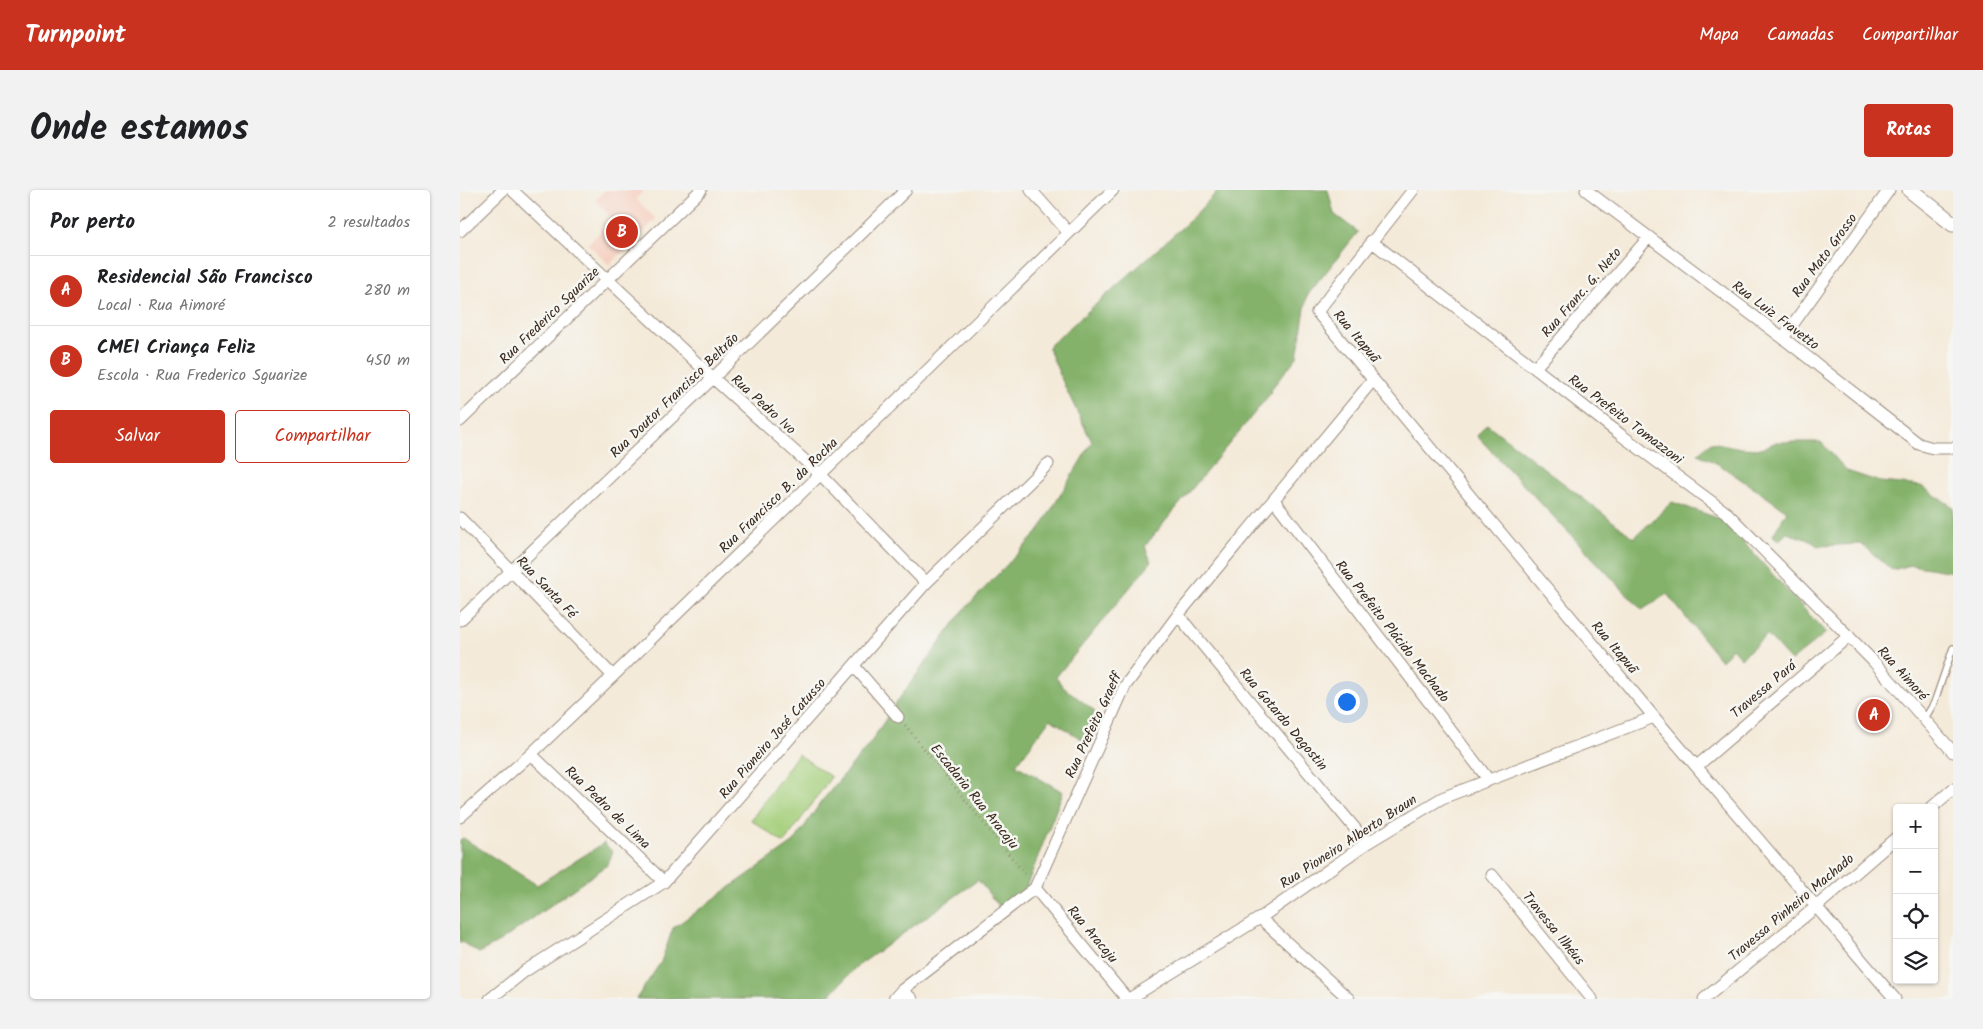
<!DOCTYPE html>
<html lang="pt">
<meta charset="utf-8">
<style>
:root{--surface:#fff;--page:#f2f2f2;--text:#202124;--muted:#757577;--line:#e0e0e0;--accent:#c8321e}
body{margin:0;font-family:Kalam,sans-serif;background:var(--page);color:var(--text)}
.controls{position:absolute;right:15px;bottom:15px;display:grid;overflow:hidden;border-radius:5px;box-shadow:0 1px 4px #0004}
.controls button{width:45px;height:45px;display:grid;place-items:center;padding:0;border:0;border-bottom:1px solid var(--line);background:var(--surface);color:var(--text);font:25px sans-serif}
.you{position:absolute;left:886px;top:511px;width:18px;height:18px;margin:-12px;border:4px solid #fff;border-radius:50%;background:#1a73e8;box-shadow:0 0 0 8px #1a73e833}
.badge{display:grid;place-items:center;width:32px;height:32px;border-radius:50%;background:var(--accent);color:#fff;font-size:16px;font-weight:700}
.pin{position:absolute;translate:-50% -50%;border:2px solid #fff;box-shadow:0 1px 5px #0006}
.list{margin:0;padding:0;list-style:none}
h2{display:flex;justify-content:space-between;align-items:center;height:65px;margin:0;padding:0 20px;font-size:21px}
h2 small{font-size:16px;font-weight:400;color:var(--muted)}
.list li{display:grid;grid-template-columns:32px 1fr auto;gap:15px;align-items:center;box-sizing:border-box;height:70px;padding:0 20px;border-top:1px solid var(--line)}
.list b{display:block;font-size:19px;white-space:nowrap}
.list p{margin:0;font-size:16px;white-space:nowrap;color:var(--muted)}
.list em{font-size:16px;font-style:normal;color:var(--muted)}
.actions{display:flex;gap:10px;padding:15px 20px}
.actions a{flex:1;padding:11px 0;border:1px solid var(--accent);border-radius:5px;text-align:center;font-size:18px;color:var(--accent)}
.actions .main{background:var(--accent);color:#fff}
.icon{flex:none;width:28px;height:28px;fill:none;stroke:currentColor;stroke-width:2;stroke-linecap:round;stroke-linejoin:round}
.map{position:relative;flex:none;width:1493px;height:809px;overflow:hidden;border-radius:5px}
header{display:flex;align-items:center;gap:30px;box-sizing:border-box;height:70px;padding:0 25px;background:var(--accent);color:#fff}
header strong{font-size:24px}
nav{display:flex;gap:28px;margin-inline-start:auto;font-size:18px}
.intro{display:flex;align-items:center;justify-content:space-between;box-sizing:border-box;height:120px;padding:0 30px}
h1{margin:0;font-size:35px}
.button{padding:12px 22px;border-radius:5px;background:var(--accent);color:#fff;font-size:18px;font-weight:700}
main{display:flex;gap:30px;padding:0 30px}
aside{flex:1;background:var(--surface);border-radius:5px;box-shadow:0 1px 4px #0004}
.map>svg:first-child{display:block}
.built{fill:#f6d2c3}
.green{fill:#a5cf7b;stroke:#707c4c}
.forest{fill:#84b26b;stroke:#606e44}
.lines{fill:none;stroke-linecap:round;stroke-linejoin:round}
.lane-casing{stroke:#988a7c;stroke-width:8}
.street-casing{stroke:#988a7c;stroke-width:13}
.secondary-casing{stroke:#988a7c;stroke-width:17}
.path{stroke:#988a7c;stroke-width:2.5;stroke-dasharray:1 4;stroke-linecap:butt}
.lane{stroke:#fff;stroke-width:5.5}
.street{stroke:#fff;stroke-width:11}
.secondary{stroke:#fff;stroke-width:15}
.labels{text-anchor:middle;stroke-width:5;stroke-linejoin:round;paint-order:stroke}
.street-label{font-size:14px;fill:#3b2a1e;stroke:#f6f6f2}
</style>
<header>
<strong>Turnpoint</strong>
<nav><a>Mapa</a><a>Camadas</a><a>Compartilhar</a></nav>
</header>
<div class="intro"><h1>Onde estamos</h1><a class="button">Rotas</a></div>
<main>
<aside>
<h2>Por perto<small>2 resultados</small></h2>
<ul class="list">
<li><span class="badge">A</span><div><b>Residencial São Francisco</b><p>Local · Rua Aimoré</p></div><em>280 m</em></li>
<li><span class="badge">B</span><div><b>CMEI Criança Feliz</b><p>Escola · Rua Frederico Sguarize</p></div><em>450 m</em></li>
</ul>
<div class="actions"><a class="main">Salvar</a><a>Compartilhar</a></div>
</aside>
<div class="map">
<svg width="1493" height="809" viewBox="0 0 1493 809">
<rect width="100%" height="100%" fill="#f6f6f2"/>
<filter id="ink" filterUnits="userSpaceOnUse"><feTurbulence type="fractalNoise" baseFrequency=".02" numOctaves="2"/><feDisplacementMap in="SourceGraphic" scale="10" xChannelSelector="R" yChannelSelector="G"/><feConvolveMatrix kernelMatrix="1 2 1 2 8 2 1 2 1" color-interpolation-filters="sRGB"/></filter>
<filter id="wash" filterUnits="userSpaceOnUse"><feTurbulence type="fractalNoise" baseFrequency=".0096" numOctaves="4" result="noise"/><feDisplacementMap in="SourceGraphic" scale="20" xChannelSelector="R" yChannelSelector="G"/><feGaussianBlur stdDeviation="1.12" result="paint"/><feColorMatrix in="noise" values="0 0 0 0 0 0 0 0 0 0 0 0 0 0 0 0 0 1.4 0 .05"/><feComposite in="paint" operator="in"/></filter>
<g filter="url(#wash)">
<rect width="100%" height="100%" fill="#f4ead9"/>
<!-- built -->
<path class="built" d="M145,0h39l-8,9 20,20 -47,46 -21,-21 25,-25 -18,-19z"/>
<!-- green -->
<path class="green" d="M338,564l33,23 -47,66 -33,-23z"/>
<!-- forest -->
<path class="forest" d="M759,0h109l6,24 24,18 -51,64 -10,61 -25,31 -2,6 -125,152 6,16 -95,115 7,10 32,24 -12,29 -33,-21 -34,46 47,27 -38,98 -24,19 -23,-29 -123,88 -29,31h-190l25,-37 12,-34 121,-86 27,-40 50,-60 25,-39 67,-92 75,-79 54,-90 -26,-53 -18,-42 140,-125z
M1027,234l147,114 38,-36 51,18 103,113 -35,28 -24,-26 -26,23 -9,-10 -11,13 -54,-67 -25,16 -165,-174z
M1251,252l30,6 20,1 15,-7h45l26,29 33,11 41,4 32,21v65l-42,-7 -19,5 -31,-26 -43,2 -9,-6 -22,-7 -9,8 -5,-6 14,-24 -67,-46 -22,-11z
M3,648l74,47 67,-42 9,9 -6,13 -106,76 -22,12 -17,-11 -2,2v-104z"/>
</g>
<g filter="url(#ink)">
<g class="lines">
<defs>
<path id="lane" d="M1464,530l10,-17 19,-55"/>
<path id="street" d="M52,0l201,188 108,97 105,108
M571,0l38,43
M953,0l-96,122 337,405 241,282
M1126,0l197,148 136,106 14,4h20
M0,41l43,-41
M911,51l250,194 107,79 146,148 79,90
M1323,148l106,-148
M1075,178l114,-131
M0,231l241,-231
M814,310l214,279
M0,328l153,158
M718,425l189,228
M0,430l253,-242 193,-188
M394,476l44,51
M71,564l133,128
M1237,576l152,-130
M1471,618l22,-19
M0,627l71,-63 82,-78 500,-486
M1032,685l100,124
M575,698l92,111
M800,728l89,81
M442,800l10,9
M30,809l35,-28 139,-89 262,-299 122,-119
M434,809l8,-9 133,-102 90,-202 53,-71 195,-235
M669,809l131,-81 107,-75 75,-45 212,-81
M1244,809l112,-92 81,-70"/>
<path id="secondary" d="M1450,0l43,34"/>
</defs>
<!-- lane casing -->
<use href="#lane" class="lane-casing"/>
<!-- street casing -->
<use href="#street" class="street-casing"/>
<!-- secondary casing -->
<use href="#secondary" class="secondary-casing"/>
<!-- path -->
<path class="path" d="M445,535l122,152"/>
<!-- lane -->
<use href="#lane" class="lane"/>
<!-- street -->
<use href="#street" class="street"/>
<!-- secondary -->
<use href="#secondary" class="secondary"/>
</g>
</g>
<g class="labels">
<!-- street labels -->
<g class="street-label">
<text transform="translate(1364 65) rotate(-54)" y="5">Rua Mato Grosso</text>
<text transform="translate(1121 102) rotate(-49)" y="5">Rua Franc. G. Neto</text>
<text transform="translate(89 125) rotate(-44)" y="5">Rua Frederico Sguarize</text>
<text transform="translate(1316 125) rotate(37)" y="5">Rua Luiz Fravetto</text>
<text transform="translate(897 146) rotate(50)" y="5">Rua Itapuã</text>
<text transform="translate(214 205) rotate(-44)" y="5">Rua Doutor Francisco Beltrão</text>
<text transform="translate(304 214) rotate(42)" y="5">Rua Pedro Ivo</text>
<text transform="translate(1166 229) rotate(37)" y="5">Rua Prefeito Tomazzoni</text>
<text transform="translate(318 305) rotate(-44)" y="5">Rua Francisco B. da Rocha</text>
<text transform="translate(87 397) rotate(46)" y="5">Rua Santa Fé</text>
<text transform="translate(933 441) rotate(52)" y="5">Rua Prefeito Plácido Machado</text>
<text transform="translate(1155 457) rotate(50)" y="5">Rua Itapuã</text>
<text transform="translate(1443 483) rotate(48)" y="5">Rua Aimoré</text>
<text transform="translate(1303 499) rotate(-40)" y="5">Travessa Pará</text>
<text transform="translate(824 529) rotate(50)" y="5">Rua Gotardo Dagostin</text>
<text transform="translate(633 535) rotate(-65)" y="5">Rua Prefeito Graeff</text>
<text transform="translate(312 548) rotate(-49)" y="5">Rua Pioneiro José Catusso</text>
<text transform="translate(515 606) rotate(51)" y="5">Escadaria Rua Aracaju</text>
<text transform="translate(148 617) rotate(44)" y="5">Rua Pedro de Lima</text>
<text transform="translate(888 651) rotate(-33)" y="5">Rua Pioneiro Alberto Braun</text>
<text transform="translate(1331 717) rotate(-40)" y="5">Travessa Pinheiro Machado</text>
<text transform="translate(1094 738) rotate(51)" y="5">Travessa Ilhéus</text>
<text transform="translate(633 744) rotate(50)" y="5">Rua Aracaju</text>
</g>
</g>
</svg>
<div class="controls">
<button>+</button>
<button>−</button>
<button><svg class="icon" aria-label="locate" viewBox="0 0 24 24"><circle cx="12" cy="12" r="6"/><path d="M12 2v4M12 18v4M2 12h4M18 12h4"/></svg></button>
<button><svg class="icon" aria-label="layers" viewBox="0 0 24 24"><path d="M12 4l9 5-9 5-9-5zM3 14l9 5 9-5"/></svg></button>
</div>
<div class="you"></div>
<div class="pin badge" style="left:1414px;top:525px">A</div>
<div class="pin badge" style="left:162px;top:42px">B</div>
</div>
</main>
